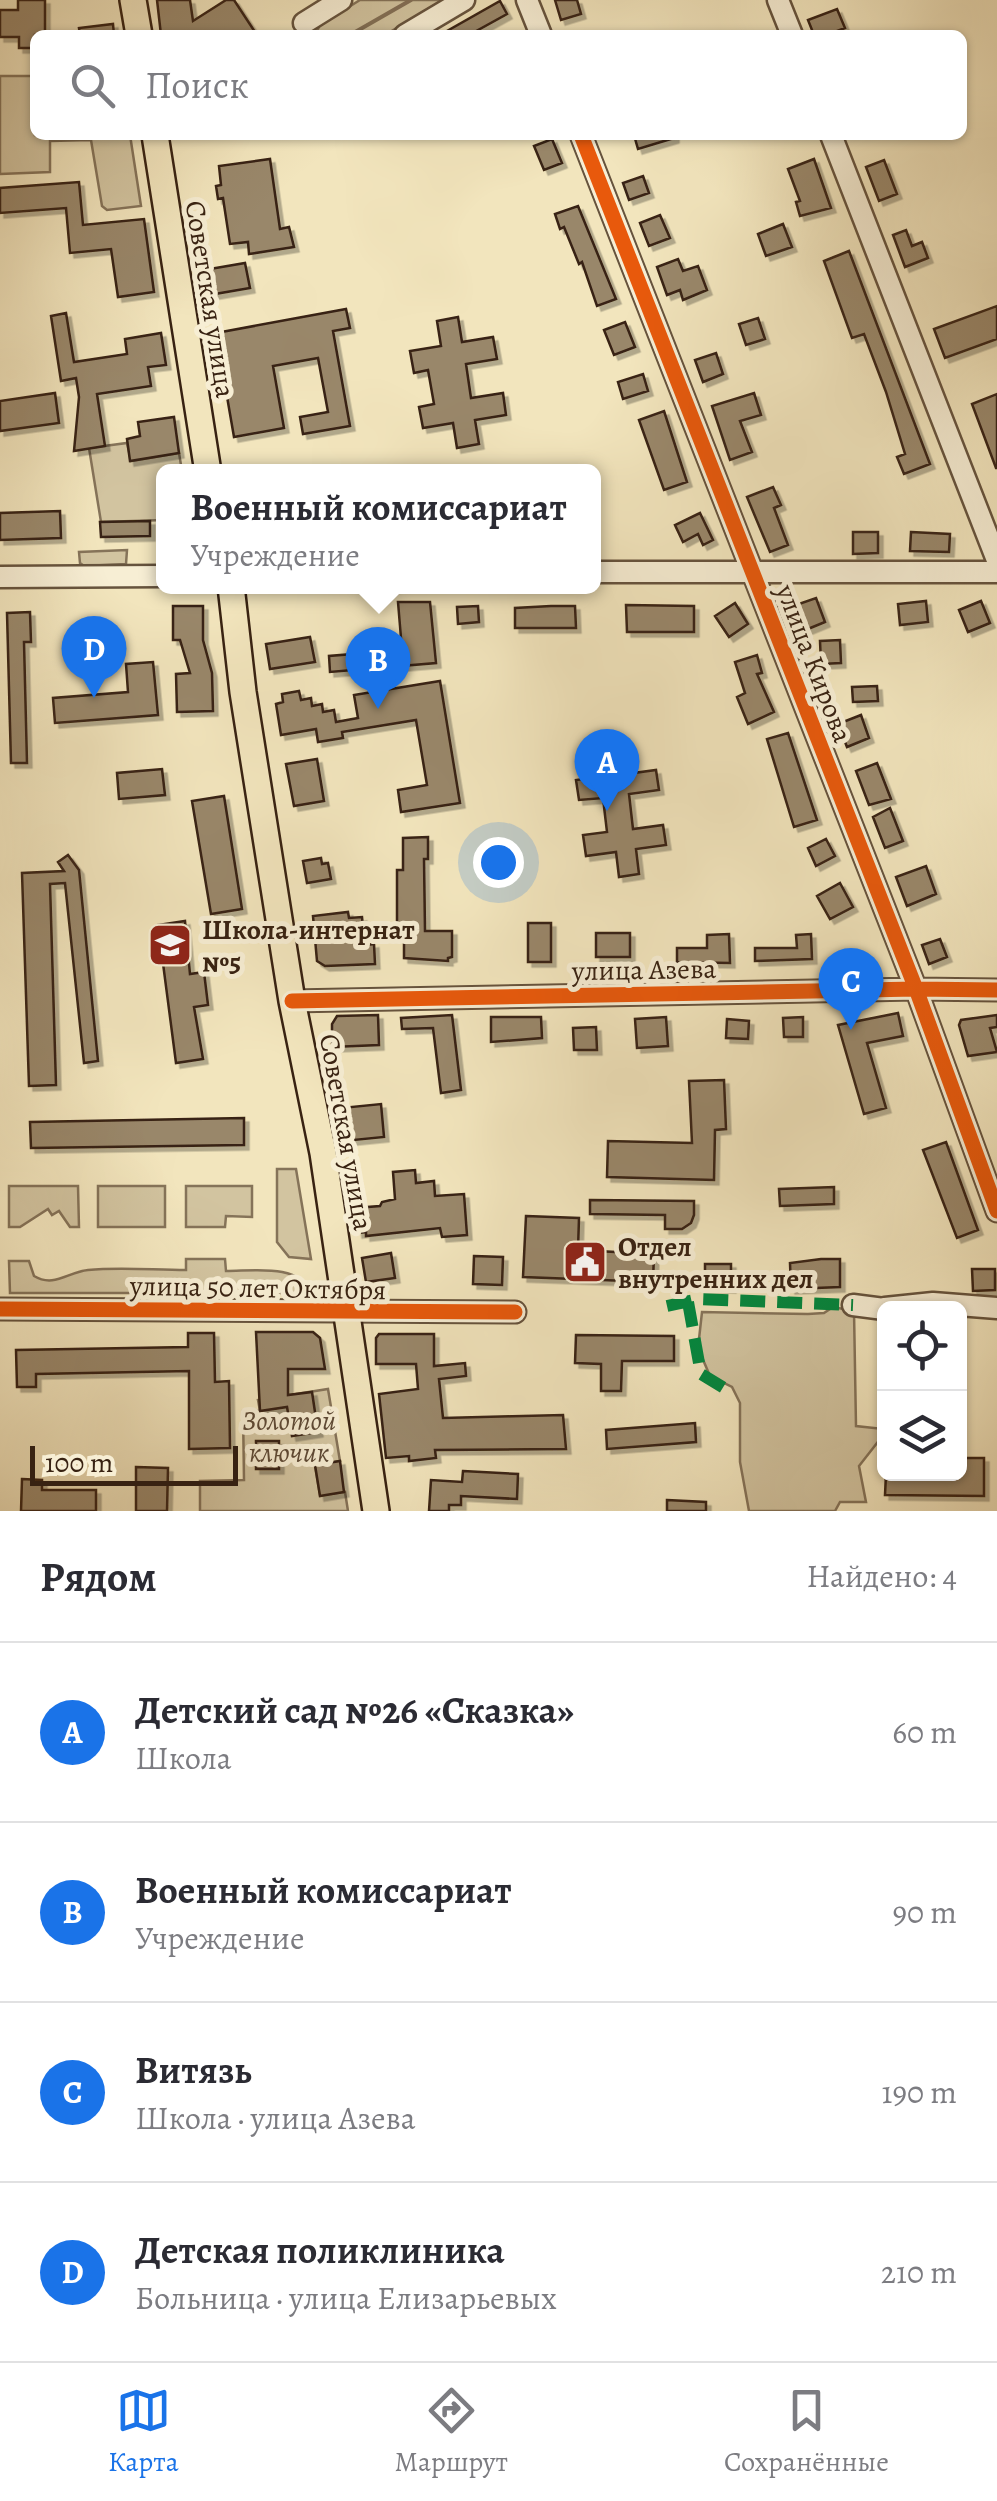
<!DOCTYPE html>
<html lang="ru">
<meta charset="utf-8">
<style>
:root{--surface:#fff;--page:#f2f2f3;--text:#2b2b33;--muted:#7c7c81;--line:#e1e1e2;--accent:#1a73e8}
body{margin:0;font-family:Alegreya,serif;background:var(--page);color:var(--text)}
.controls{position:absolute;right:30px;bottom:30px;display:grid;overflow:hidden;border-radius:15px;box-shadow:0 2px 8px #0004}
.controls button{width:90px;height:90px;display:grid;place-items:center;padding:0;border:0;border-bottom:2px solid var(--line);background:var(--surface);color:var(--text);font:50px sans-serif}
.scale{position:absolute;left:30px;bottom:25px;width:208px;box-sizing:border-box;padding-left:10px;border:5px solid #382212;border-top:0;font-size:28px;line-height:35px;white-space:nowrap;color:#382212;-webkit-text-stroke:8px #f7eed4;paint-order:stroke}
.you{position:absolute;left:498px;top:862px;width:35px;height:35px;margin:-25px;border:8px solid #fff;border-radius:50%;background:#1a73e8;box-shadow:0 0 0 15px #1a73e833}
.badge{display:grid;place-items:center;width:65px;height:65px;border-radius:50%;background:var(--accent);color:#fff;font-size:32px;font-weight:700}
.pin{position:absolute;translate:-50% -82px;filter:drop-shadow(0 2px 5px #0008)}
.pin::after{content:'';position:absolute;top:52px;width:35px;height:30px;background:inherit;clip-path:polygon(0 0,100% 0,50% 100%)}
.popup{position:absolute;left:156px;top:464px;width:445px;height:130px;box-sizing:border-box;display:grid;place-content:center;border-radius:15px;background:var(--surface);filter:drop-shadow(0 2px 8px #0005);font-size:32px;white-space:nowrap;color:var(--muted)}
.popup b{font-size:38px;color:var(--text)}
.popup::after{content:'';position:absolute;left:50%;top:100%;margin-left:-20px;border:20px solid transparent;border-top-color:var(--surface)}
.list{margin:0;padding:0;list-style:none}
h2{display:flex;justify-content:space-between;align-items:center;height:130px;margin:0;padding:0 40px;font-size:42px}
h2 small{font-size:32px;font-weight:400;color:var(--muted)}
.list li{display:grid;grid-template-columns:65px 1fr auto;gap:30px;align-items:center;box-sizing:border-box;height:180px;padding:0 40px;border-top:2px solid var(--line)}
.list b{display:block;font-size:38px;white-space:nowrap}
.list p{margin:0;font-size:32px;white-space:nowrap;color:var(--muted)}
.list em{font-size:32px;font-style:normal;color:var(--muted)}
.icon{flex:none;width:55px;height:55px;fill:none;stroke:currentColor;stroke-width:2;stroke-linecap:round;stroke-linejoin:round}
.map{position:relative;flex:none;width:997px;height:1511px;overflow:hidden}
.search{position:absolute;background:var(--surface);box-shadow:0 2px 8px #0004;left:30px;right:30px;top:30px;height:110px;display:flex;align-items:center;gap:25px;box-sizing:border-box;padding:0 35px;border-radius:15px;color:var(--muted);font-size:38px}
.sheet{height:850px;background:var(--surface)}
nav{display:flex;justify-content:space-around;align-items:center;box-sizing:border-box;height:140px;border-top:2px solid var(--line);background:var(--surface);font-size:28px;color:var(--muted)}
nav a{display:grid;justify-items:center;gap:5px}
nav .on{color:var(--accent)}
.map>svg:first-child{display:block}
.green{fill:#d2c4a0;stroke:#857359;stroke-width:2.5}
.lines{fill:none;stroke-linecap:round;stroke-linejoin:round}
.stream{stroke:#826f56;stroke-width:4}
.building{fill:#99876b;stroke:#382212;stroke-width:2.5;filter:url(#shadow)}
.minor-casing{stroke:#66533d;stroke-width:25}
.major-casing{stroke:#382212;stroke-width:30}
.minor{stroke:#f7eed4;stroke-width:20}
.major{stroke:#f2e5bd;stroke-width:25}
.quiet{stroke:#00873e;stroke-width:12;stroke-dasharray:25 12;stroke-linecap:butt}
.cycleway-casing{stroke:#f7eed4;stroke-width:21}
.cycleway{stroke:#e8590c;stroke-width:15}
.labels{text-anchor:middle;stroke-width:10;stroke-linejoin:round;paint-order:stroke}
.street-label{font-size:28px;fill:#382212;stroke:#f7eed4}
.poi-label{font-size:28px;font-weight:bold;fill:#382212;stroke:#f7eed4;text-anchor:start}
.park-label{font-size:28px;font-style:italic;fill:#5e4a36;stroke:#f7eed4}
</style>
<div class="map">
<svg width="997" height="1511" viewBox="0 0 997 1511">
<defs>
<filter id="shadow"><feDropShadow dx="4.5" dy="4.5" stdDeviation="0" flood-color="#0004"/></filter>
</defs>
<rect width="100%" height="100%" fill="#f2e5bd"/>
<filter id="stains"><feTurbulence type="fractalNoise" baseFrequency=".002" numOctaves="4"/><feColorMatrix values="0 0 0 0 .2 0 0 0 0 .09 0 0 0 0 .02 0 0 0 .5 -.17"/></filter>
<radialGradient id="worn" r=".72"><stop offset=".6" stop-color="#630" stop-opacity="0"/><stop offset="1" stop-color="#630" stop-opacity=".3"/></radialGradient>
<!-- green -->
<path class="green" d="M360,0h83l-58,35h-70l5,-10z
M0,76h35v59h95l11,71 -34,4 -5,-4 -11,-66 -41,1v31l-50,2z
M127,443l4,18 48,-8 3,18 -19,1v48l-62,2 -12,-74z
M127,550l-1,14 -42,2 -4,-3 -1,-11z
M277,1169h19l15,90 -22,-2 -12,-15z
M9,1186h69l1,41h-9l-11,-16 -7,4 -4,-6 -28,18h-11z
M98,1186h67v41h-67z
M186,1186h66v31l-26,-1 -1,11h-39z
M186,1259h39l1,12c28,0 72,-8 86,22h-302l-1,-32h20l5,15c20,12 34,-4 54,-6 32,-3 65,0 98,0z
M833,1307l21,4 2,115 28,3v5l-25,32 7,36h-26l-5,9h-86l-9,-49v-59l-8,-16 -22,-11 -12,-28 4,-36 106,2 16,-1z
M328,1389l12,72 -25,5 5,29 25,-3 3,19h-148v-30l44,-1 -1,-69h17l-2,-11z"/>
<g class="lines">
<!-- stream -->
<path class="stream" d="M350,35l61,-35"/>
</g>
<!-- building -->
<path class="building" d="M18,0h27v35h-10v13h-16v-11h-19v-27h18z
M157,0h33l3,21 33,-21h8l23,35h-96z
M555,0h22l4,14 -20,6z
M500,1l7,13 -38,21h-29z
M837,9l8,19 -18,7h-13l-6,-15z
M113,24l1,11h-34l-1,-7z
M634,135h40v3l-36,11z
M552,139l10,24 -18,7 -10,-24z
M270,159l10,70 9,-2 5,20 -45,7 -1,-12 -18,2 -7,-46 -5,1 -2,-13 5,-1 -2,-19z
M814,159l17,49 -31,8 -4,-14 4,-1 -12,-32z
M884,160l13,34 -18,7 -13,-34z
M643,176l6,17 -20,7 -6,-17z
M79,182l4,43 61,-6 10,73 -36,5 -7,-48 -41,4 -4,-45 -66,5v-25z
M578,206l38,93 -19,7 -15,-44 -3,2 -15,-37 -4,2 -5,-15z
M660,215l10,23 -21,8 -9,-23z
M783,224l9,23 -26,9 -8,-22z
M906,230l6,16 10,-4 6,16 -23,9 -12,-32z
M849,251l81,213 -26,10 -7,-17 8,-3 -19,-62 -22,-58 -12,4 -28,-77z
M678,259l5,12 15,-5 9,24 -24,10 -3,-10 -13,5 -10,-28z
M245,263l5,25 -41,7 -5,-25z
M997,306v33l-52,19 -11,-29z
M346,309l4,19 -17,3 17,95 -47,8 -3,-17 28,-5 -10,-54 -45,8 11,62 -50,9 -18,-104z
M66,313l8,49 53,-8 -2,-15 36,-6 5,32 -18,2 3,19 -54,8 8,52 -31,5 5,-54 -3,-19 -15,3 -10,-65z
M458,317l4,25 31,-5 4,22 -31,5 5,34 32,-5 3,22 -31,5 4,24 -22,4 -4,-25 -30,5 -4,-21 15,-3 -6,-34 -14,3 -4,-22 31,-5 -4,-25z
M758,318l7,21 -19,6 -7,-21z
M625,322l10,25 -21,8 -10,-25z
M716,353l7,21 -20,8 -8,-22z
M643,374l5,17 -25,8 -5,-17z
M55,393l4,30 -59,8v-30z
M754,393l7,22 -21,6 12,31 -22,8 -18,-54z
M997,394v74h-1l-24,-64z
M664,411l23,71 -23,8 -25,-70z
M174,417l5,36 -49,8 -3,-22 13,-3 -2,-14z
M773,487l8,18 -7,3 14,37 -18,7 -23,-55z
M60,511l1,27 -61,2v-27z
M700,513l13,27 -10,5 -5,-11 -15,8 -8,-17z
M150,521v15l-49,1 -1,-15z
M853,532h25v21l-25,1z
M911,532l39,2 -1,18 -39,-1z
M816,598l9,24 -22,9 -10,-25z
M926,601l2,21 -28,3 -2,-21z
M981,601l9,22 -22,9 -9,-22z
M398,602h32l6,61 -106,9 -1,-16 73,-6z
M735,603l13,21 -19,13 -14,-21z
M626,605l68,1v26h-67z
M173,606h30v34l9,33 1,38 -36,1 -1,-38 14,-1 -10,-33h-7z
M478,606l1,16 -21,2 -1,-17z
M551,606h24l1,22h-61v-20z
M30,612l1,30h-7l3,121h-16l-4,-150z
M310,637l5,25 -45,7 -4,-25z
M840,640l1,23 -20,1 -1,-23z
M757,655l5,18 -5,1 17,38 -26,12 -11,-27 8,-4 -10,-31z
M153,662l5,53 -103,8 -2,-25 75,-6 -2,-28z
M440,681l20,122 -59,9 -3,-22 29,-5 -11,-65 -74,12 1,6 -25,4 -2,-13 -35,6 -5,-31 7,-2 -1,-8 17,-3 2,9 10,-2 1,8 10,-2 1,8 11,-2 2,12 22,-4 -4,-23z
M877,686l1,15 -25,1 -1,-15z
M861,715l8,23 -22,9 -9,-23z
M788,733l29,87 -23,7 -27,-88z
M623,748l3,26 30,-4 3,20 -30,4 4,35 30,-4 3,20 -30,4 3,25 -20,3 -3,-25 -30,4 -3,-21 24,-3 -4,-34 -24,2 -3,-20 31,-4 -4,-25z
M317,759l7,42 -30,5 -8,-42z
M877,763l14,36 -22,6 -13,-34z
M162,769l3,26 -46,4 -2,-26z
M224,796l18,113 -31,5 -19,-113z
M890,808l13,33 -18,7 -12,-31z
M428,837v22h-4l1,72h27v26l-4,1v3l-44,-3v-32h-7v-56h6v-32z
M826,839l9,17 -19,10 -8,-18z
M68,855l11,15 19,191 -14,2 -19,-180 -15,1 6,201 -27,1 -7,-213 42,-2 -6,-9z
M321,858l1,6 6,-1 3,16 -24,4 -4,-22z
M926,866l10,28 -29,12 -11,-29z
M840,883l13,24 -23,12 -13,-23z
M348,912l1,6 13,-1 3,28 9,-1 1,20 -50,2 -8,-5 -4,-45z
M185,921l5,53 14,-2 4,33 -14,2 9,52 -27,4 -18,-138z
M528,923h23v39h-23z
M596,933h34v24h-34z
M729,934l1,29 -53,-1v-14h30v-13z
M811,934l1,25 -57,2v-13h42l-1,-13z
M940,939l7,18 -18,7 -7,-19z
M898,1013l5,23 -36,7 19,65 -22,6 -26,-89z
M378,1015l1,30 -47,2v-23l5,-8z
M452,1015l9,75 -20,3 -8,-65 -31,1 -1,-11z
M997,1015v12l-7,1 7,24 -29,4 -9,-31 2,-5z
M491,1017h50l1,21 -51,4z
M666,1017l2,29 -31,2 -2,-29z
M803,1017v20h-19l-1,-19z
M727,1019l22,2 -1,18 -22,-1z
M596,1027l1,23h-23l-1,-22z
M724,1080l2,49 -11,1 -1,50 -107,-3 1,-36 84,2 -3,-62z
M381,1104l3,33 -40,4 -3,-33z
M244,1118v27l-213,3 -1,-26z
M946,1142l32,88 -21,8 -34,-88z
M415,1170l1,13 18,-2 1,15 29,-2 3,41 -25,2 -2,-9 -74,8v-4l-8,1 -3,-25 25,-2 2,-4 13,-3 -2,-27z
M834,1187v17l-54,2 -1,-17z
M590,1200l104,1v14l-3,8 -9,6h-17v-14l-75,-1z
M526,1216l53,2 -1,32 76,4 -1,28 -130,-5z
M391,1253l4,25 -29,4 -4,-24z
M474,1256l29,1 -1,28 -29,-1z
M821,1259h19v28l-49,2 -1,-26z
M705,1264h26v24l-26,-1z
M972,1269h23v21l-22,1z
M256,1332h57l7,6 5,31h-37v26l24,-3 6,40 -26,4 -5,-29 -27,4z
M188,1333h26l1,49 14,-1 1,67 -41,1v-78l-153,3v13h-19l-1,-37 172,-3z
M379,1334h55v32l31,-3 1,13 -27,3 4,39 120,-3 3,34 -131,1 1,8 -27,3v-5l-23,2 -7,-64 39,-5 -2,-25h-40v-26z
M576,1335l98,1v25h-52l-1,30h-20v-27l-26,-1z
M695,1423l1,19 -89,7 -1,-19z
M256,1441h23v28h-23z
M960,1458h24v38l-99,-1 1,-21h74z
M340,1461l4,31 -24,4 -5,-31z
M136,1467l32,1 -1,43h-31z
M463,1471l55,3 -1,25 -56,-3v9h-12v6h-20l2,-31 31,2z
M22,1479l20,1v10h54v21h-75z
M667,1500l39,2v9h-39z"/>
<g class="lines">
<defs>
<path id="minor" d="M527,0l14,35
M778,0l14,35
M304,23l37,-23
M405,35l59,-35
M581,135l335,854 81,222
M831,135l166,425
M593,572h404
M0,577l163,-1
M292,1001l624,-12 81,1
M853,1305l31,4
M885,1308l48,-5 64,5
M0,1309l515,3"/>
<path id="major" d="M133,0l6,35
M155,135l53,337
M231,586l12,106 49,309 31,152 53,358"/>
</defs>
<!-- minor casing -->
<use href="#minor" class="minor-casing"/>
<!-- major casing -->
<use href="#major" class="major-casing"/>
<!-- minor -->
<use href="#minor" class="minor"/>
<!-- major -->
<use href="#major" class="major"/>
<!-- quiet -->
<path class="quiet" d="M688,1302l13,72 23,14
M667,1306l32,-7 154,6"/>
<defs>
<path id="cycleway" d="M581,135l335,854 81,222
M292,1001l624,-12 81,1
M0,1309l515,3"/>
</defs>
<!-- cycleway casing -->
<use href="#cycleway" class="cycleway-casing"/>
<!-- cycleway -->
<use href="#cycleway" class="cycleway"/>
</g>
<!-- icons -->
<defs>
<symbol id="school-square" viewBox="-11 -11 22 22"><rect x="-9" y="-9" width="18" height="18" rx="4" fill="#8f2418" stroke="#f7eed4"/><path d="M0-5L7-2L0 1L-7-2ZM-4 1L0 2.5L4 1V4Q0 6-4 4Z" fill="#fff"/></symbol>
<symbol id="civic-square" viewBox="-11 -11 22 22"><rect x="-9" y="-9" width="18" height="18" rx="4" fill="#8f2418" stroke="#f7eed4"/><path d="M-.6-6.5H3V-4.5H.6V-3L4-1V1h2V6H-6V1h2V-1L-.6-3ZM-1.2 2.5V6h2.4V2.5Z" fill="#fff"/></symbol>
</defs>
<g fill-rule="evenodd">
<use href="#school-square" x="145" y="920" width="50" height="50"/>
<use href="#civic-square" x="560" y="1237" width="50" height="50"/>
</g>
<g class="labels">
<!-- street labels -->
<g class="street-label">
<text transform="translate(211 299) rotate(81)" y="10">Советская улица</text>
<text transform="translate(815 663) rotate(69)" y="10">улица Кирова</text>
<text transform="translate(644 969) rotate(-1)" y="10">улица Азева</text>
<text transform="translate(347 1132) rotate(80)" y="10">Советская улица</text>
<text transform="translate(258 1287) rotate(1)" y="10">улица 50 лет Октября</text>
</g>
<!-- poi labels -->
<g class="poi-label">
<text x="202" y="939">Школа-интернат<tspan x="202" dy="32">№5</tspan></text>
<text x="618" y="1256">Отдел<tspan x="618" dy="32">внутренних дел</tspan></text>
</g>
<!-- park labels -->
<g class="park-label">
<text x="289" y="1430">Золотой<tspan x="289" dy="32">ключик</tspan></text>
</g>
</g>
<rect width="100%" height="100%" filter="url(#stains)"/>
<rect width="100%" height="100%" fill="url(#worn)"/>
</svg>
<div class="controls">
<button><svg class="icon" aria-label="locate" viewBox="0 0 24 24"><circle cx="12" cy="12" r="6"/><path d="M12 2v4M12 18v4M2 12h4M18 12h4"/></svg></button>
<button><svg class="icon" aria-label="layers" viewBox="0 0 24 24"><path d="M12 4l9 5-9 5-9-5zM3 14l9 5 9-5"/></svg></button>
</div>
<div class="scale">100 m</div>
<div class="you"></div>
<div class="pin badge" style="left:607px;top:811px">A</div>
<div class="pin badge" style="left:378px;top:709px">B</div>
<div class="popup"><b>Военный комиссариат</b>Учреждение</div>
<div class="pin badge" style="left:851px;top:1030px">C</div>
<div class="pin badge" style="left:94px;top:698px">D</div>
<div class="search"><svg class="icon" aria-label="search" viewBox="0 0 24 24"><circle cx="10" cy="10" r="6"/><path d="M15 15l6 6"/></svg>Поиск</div>
</div>
<section class="sheet">
<h2>Рядом<small>Найдено: 4</small></h2>
<ul class="list">
<li><span class="badge">A</span><div><b>Детский сад №26 «Сказка»</b><p>Школа</p></div><em>60 m</em></li>
<li><span class="badge">B</span><div><b>Военный комиссариат</b><p>Учреждение</p></div><em>90 m</em></li>
<li><span class="badge">C</span><div><b>Витязь</b><p>Школа · улица Азева</p></div><em>190 m</em></li>
<li><span class="badge">D</span><div><b>Детская поликлиника</b><p>Больница · улица Елизарьевых</p></div><em>210 m</em></li>
</ul>
</section>
<nav>
<a class="on"><svg class="icon" aria-label="map" viewBox="0 0 24 24"><path d="M3 6l6-2 6 2 6-2v14l-6 2-6-2-6 2zM9 4v14M15 6v14"/></svg>Карта</a>
<a><svg class="icon" aria-label="directions" viewBox="0 0 24 24"><path d="M12 3l9 9-9 9-9-9zM9 14v-3h6M13 9l2 2-2 2"/></svg>Маршрут</a>
<a><svg class="icon" aria-label="saved" viewBox="0 0 24 24"><path d="M7 4h10v16l-5-4-5 4z"/></svg>Сохранённые</a>
</nav>
